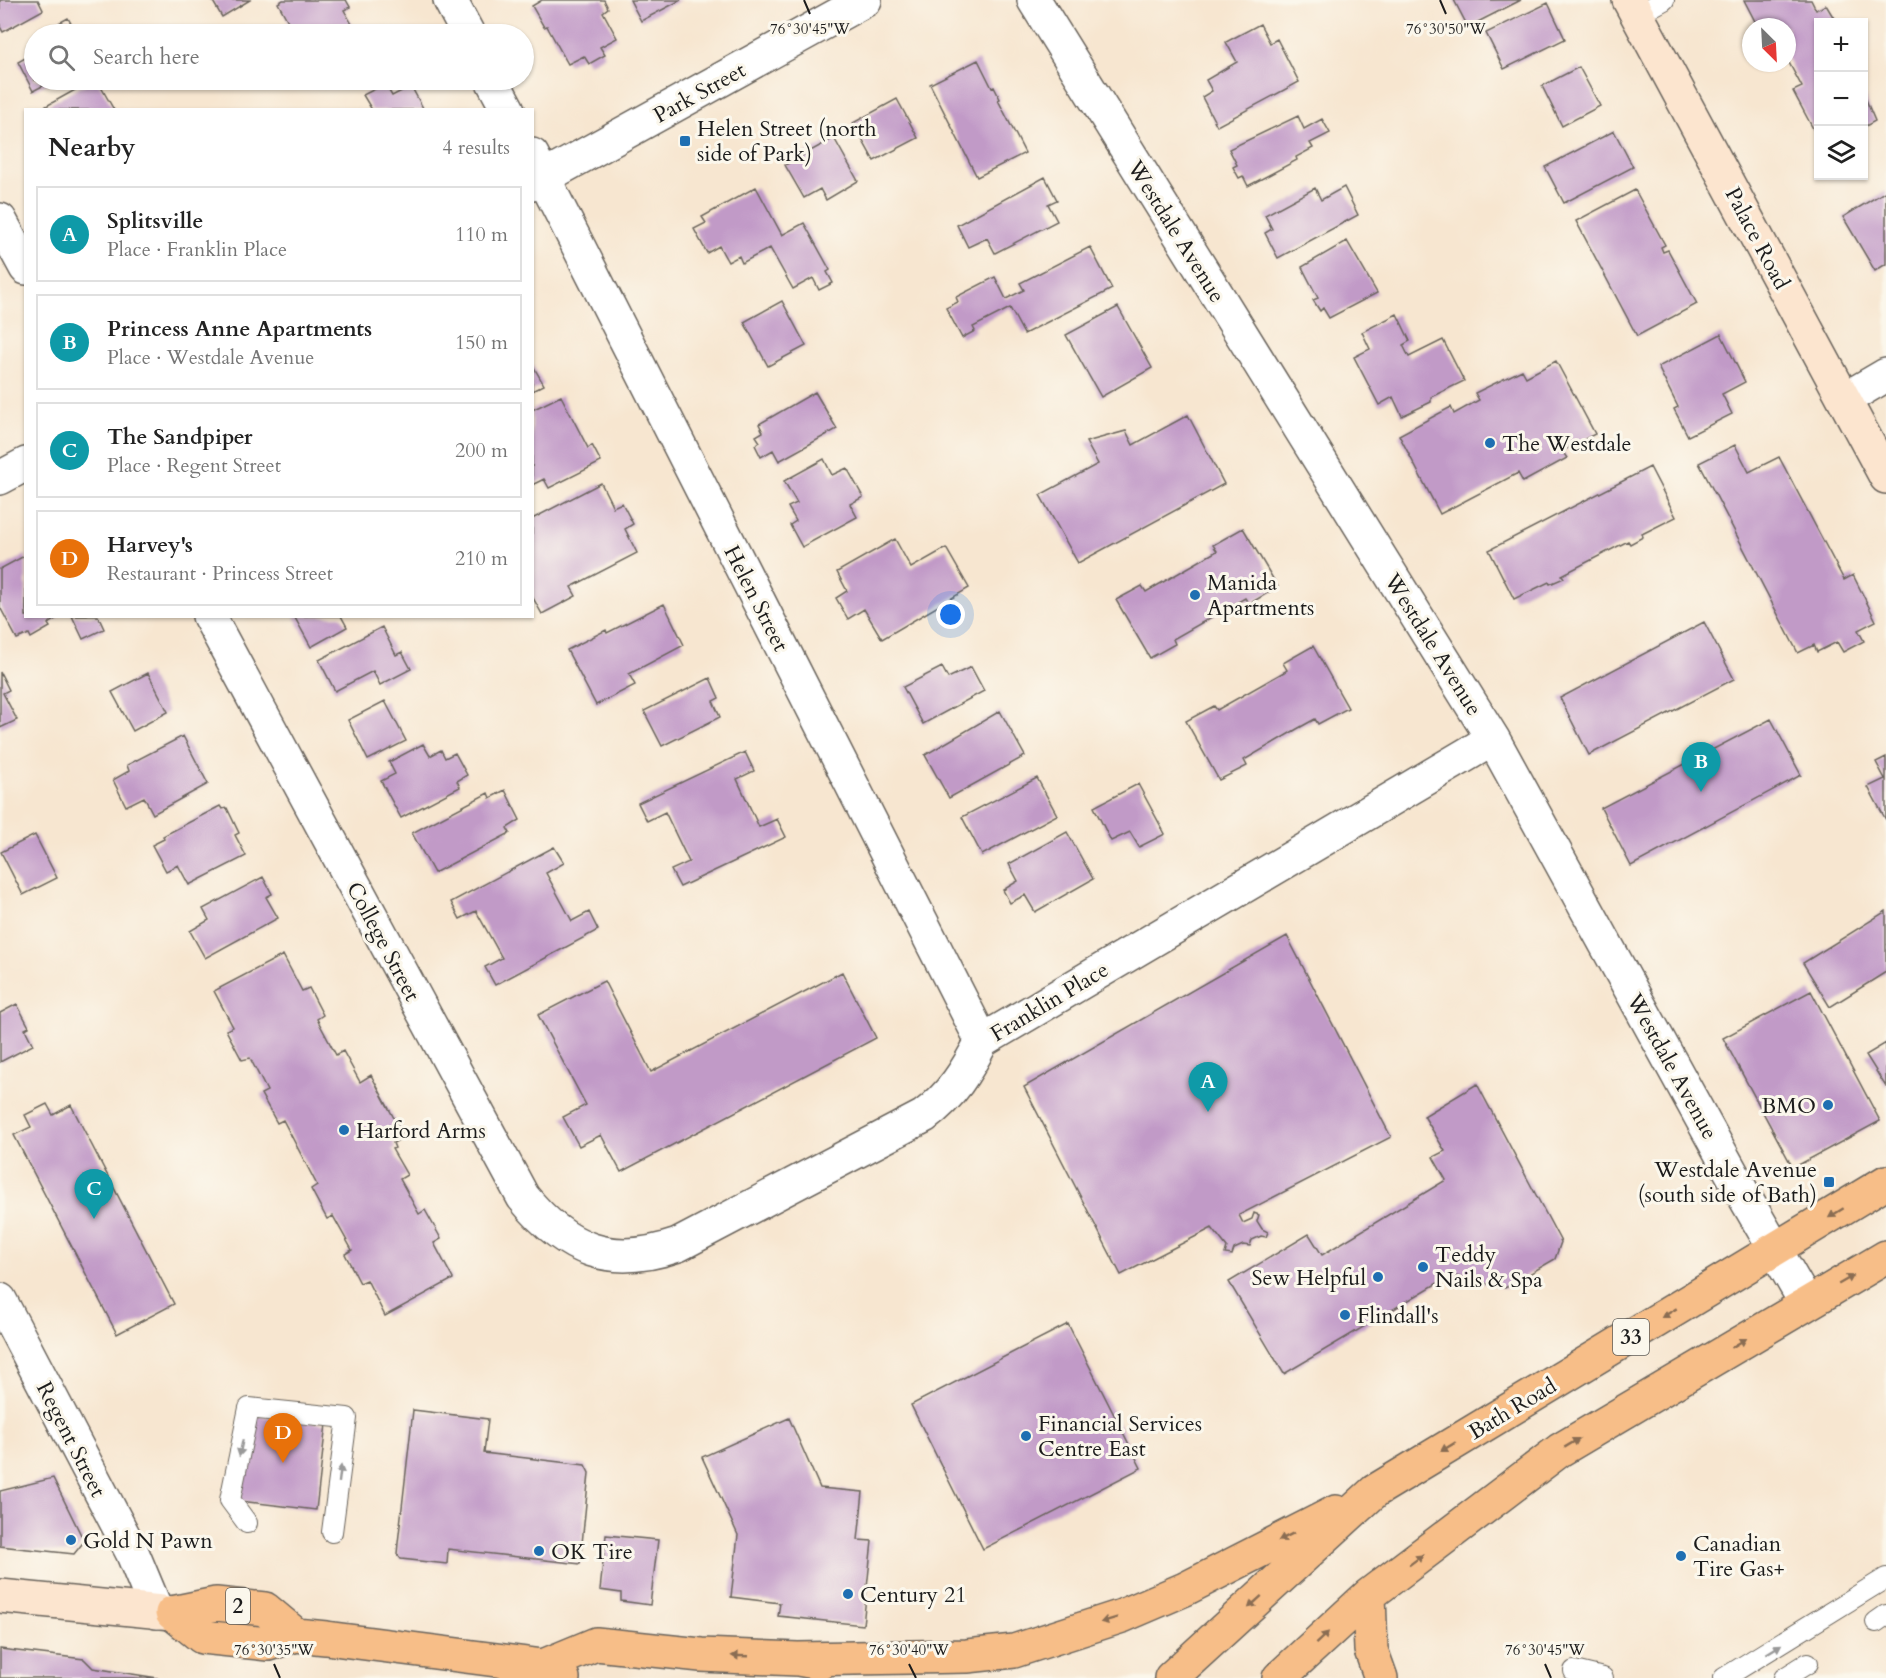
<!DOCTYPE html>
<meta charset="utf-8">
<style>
:root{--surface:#fff;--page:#f2f2f2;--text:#222;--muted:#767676;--line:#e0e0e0;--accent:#7c3aed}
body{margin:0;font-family:Cardo,serif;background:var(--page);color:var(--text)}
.controls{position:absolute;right:18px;top:18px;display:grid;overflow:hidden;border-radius:0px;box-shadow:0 2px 4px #0004}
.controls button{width:54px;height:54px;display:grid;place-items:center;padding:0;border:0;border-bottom:2px solid var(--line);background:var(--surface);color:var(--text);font:30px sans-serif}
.compass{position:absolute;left:1742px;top:18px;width:54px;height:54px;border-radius:50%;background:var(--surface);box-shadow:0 2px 4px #0004;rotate:156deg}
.you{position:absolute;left:951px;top:615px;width:21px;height:21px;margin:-15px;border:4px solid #fff;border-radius:50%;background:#1a73e8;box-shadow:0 0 0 9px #1a73e833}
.badge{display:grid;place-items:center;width:39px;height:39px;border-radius:50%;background:var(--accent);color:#fff;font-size:20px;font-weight:700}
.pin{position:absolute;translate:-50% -50px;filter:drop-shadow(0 2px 3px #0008)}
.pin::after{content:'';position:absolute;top:32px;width:21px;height:18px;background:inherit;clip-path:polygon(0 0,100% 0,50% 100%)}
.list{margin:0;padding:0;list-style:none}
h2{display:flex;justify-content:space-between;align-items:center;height:78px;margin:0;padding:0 24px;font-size:26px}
h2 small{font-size:20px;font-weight:400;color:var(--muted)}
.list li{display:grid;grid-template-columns:39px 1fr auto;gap:18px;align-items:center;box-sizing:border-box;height:96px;margin:0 12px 12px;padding:0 12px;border:2px solid var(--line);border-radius:0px}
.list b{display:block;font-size:22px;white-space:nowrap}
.list p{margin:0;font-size:20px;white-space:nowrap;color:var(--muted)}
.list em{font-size:20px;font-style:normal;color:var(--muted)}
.icon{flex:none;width:33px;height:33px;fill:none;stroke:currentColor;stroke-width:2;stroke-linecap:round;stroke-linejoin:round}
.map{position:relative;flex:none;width:1886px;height:1678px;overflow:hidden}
.search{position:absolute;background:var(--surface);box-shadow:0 2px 4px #0004;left:24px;top:24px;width:510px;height:66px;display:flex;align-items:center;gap:15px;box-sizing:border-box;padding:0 21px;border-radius:33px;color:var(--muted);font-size:22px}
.panel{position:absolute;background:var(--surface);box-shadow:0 2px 4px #0004;left:24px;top:108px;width:510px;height:510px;border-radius:0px}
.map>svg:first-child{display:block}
.building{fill:#c19ac7}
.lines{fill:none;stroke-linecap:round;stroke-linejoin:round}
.lane-casing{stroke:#69635b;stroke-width:22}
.street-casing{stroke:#69635b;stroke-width:36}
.secondary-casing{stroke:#69635b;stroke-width:36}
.primary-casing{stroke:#69635b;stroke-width:36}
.lane{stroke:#fff;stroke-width:20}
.street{stroke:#fff;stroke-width:33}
.secondary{stroke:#fce5cf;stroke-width:33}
.primary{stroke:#f7be88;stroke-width:33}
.oneway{fill:#8a6d52}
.oneway2{fill:#999}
.ticks{fill:none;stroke:#1c1c1c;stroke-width:2}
.poi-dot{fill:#1f6fb2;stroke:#fbf7ec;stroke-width:2}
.labels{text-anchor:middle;stroke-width:6;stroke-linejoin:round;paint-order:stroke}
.shield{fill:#fbf7ec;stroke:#5f5e5a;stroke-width:1.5}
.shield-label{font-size:21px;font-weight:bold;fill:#1c1c1c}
.street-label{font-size:22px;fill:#1c1c1c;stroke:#fbf7ec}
.poi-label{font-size:22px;fill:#1c1c1c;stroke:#fbf7ec;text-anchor:start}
.ticks-label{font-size:15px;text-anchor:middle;fill:#1c1c1c;stroke:#fbf7ec;stroke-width:6;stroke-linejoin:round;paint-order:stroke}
</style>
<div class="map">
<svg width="1886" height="1678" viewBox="0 0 1886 1678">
<rect width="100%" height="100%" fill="#fbf7ec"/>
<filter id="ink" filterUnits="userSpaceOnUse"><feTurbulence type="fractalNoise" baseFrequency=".0167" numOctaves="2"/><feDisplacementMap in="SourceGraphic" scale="12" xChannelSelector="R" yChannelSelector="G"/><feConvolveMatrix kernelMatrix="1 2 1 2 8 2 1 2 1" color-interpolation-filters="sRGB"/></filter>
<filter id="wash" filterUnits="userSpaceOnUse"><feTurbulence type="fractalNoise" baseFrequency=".008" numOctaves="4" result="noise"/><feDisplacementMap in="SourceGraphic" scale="24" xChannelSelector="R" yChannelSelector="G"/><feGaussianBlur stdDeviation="1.35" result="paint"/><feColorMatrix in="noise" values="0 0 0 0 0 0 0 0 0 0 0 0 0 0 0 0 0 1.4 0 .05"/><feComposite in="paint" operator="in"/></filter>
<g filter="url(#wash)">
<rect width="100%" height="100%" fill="#f7e6d0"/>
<g id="blocks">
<!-- building -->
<path class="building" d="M0,0h38l5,10 -40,22 -3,-5z
M212,0h38l-28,17z
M283,0h63l4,7 -6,3 9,16 -16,8h-42l-17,-31z
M542,0h62l4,8 -5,4 14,26 -17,9 5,8 -16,9 -5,-8 -16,8 -19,-34 -2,-4 -3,1 -12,-21z
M630,0h51l-40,21z
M1454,0h67l-53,27z
M1744,0h67l5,10 10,-5 9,15 -2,2h-15v116l-25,-47 9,-4 -15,-28v-32h-29z
M1548,3l17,36 -61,30 -18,-36z
M68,18l9,16h-38z
M1260,24l10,19 7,-4 22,43 -82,44 -15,-29 10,-6 -6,-11 31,-18 -11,-20z
M34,53v27h20l-21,11 -15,-29z
M978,60l14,28 2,-1 6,12 -2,1 27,53 -48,24 -47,-93z
M1579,67l21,39 -38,20 -20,-40z
M93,80h4l17,30h-75z
M385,84l7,12 19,-10 13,24h-52l-9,-15z
M1864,95l11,26 -11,6z
M897,99l21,39 -44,23 -21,-38z
M1298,116l6,13 18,-10 8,14 -20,10 3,5 -17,9 1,3 -49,26 -5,-10 -4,2 -6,-11 4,-2 -8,-16z
M1614,131l19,36 -69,36 -19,-36z
M834,138l24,43 -32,19 -6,-11 -16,9 -19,-33z
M1045,177l12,23 -9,4 9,17 -62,32 -8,-15 -19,9 -11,-22z
M756,187l26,48 22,-12 26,47 -3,2 6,11 -14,7 -6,-12 -20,11 -23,-41 -28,15 -3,-7 -11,6 -9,-16 -12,7 -13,-24 12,-6 -4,-6z
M1344,187l14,28 -80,43 -13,-25 7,-4 -7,-14 50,-27 6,12z
M1635,190l30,55 -4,2 2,5 5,-2 29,54 -60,32 -61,-115z
M1886,191v73l-11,7 -32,-54z
M1347,241l30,52 -48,25 -6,-10 -3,3 -7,-11 5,-2 -16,-31z
M1090,247l22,42 -88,45 -14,-26 -37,19 2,4 -13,7 -16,-30 12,-6 -2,-5 39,-20 11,22 18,-9 -4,-7z
M782,301l24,45 -38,20 -24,-44z
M1118,307l34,61 -51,29 -35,-62z
M1397,314l13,27 -7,4 6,12 34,-17 21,41 -33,16v5l-29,14 -9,-19 -14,8 -25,-48 16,-8 -8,-17z
M1721,334l24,48 -23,12 10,20 -44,22 -14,-27 4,-2 -20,-40z
M1556,361l39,73 -33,17 5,7 -44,24 -5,-9 -78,41 -41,-79 52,-28 3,7 25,-14 -4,-7 47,-23 4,7z
M532,364l12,21 -12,6z
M815,392l22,37 -58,32 -6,-11 -12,7 -6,-12 5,-3 -4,-6 7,-4 -4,-8z
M561,396l27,52 4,-3 9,17 -52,26 -5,-9 -12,6v-75z
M1188,415l36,69 -146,79 -38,-68 58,-31 -12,-22 40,-11 7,14z
M1735,445l14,27 30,-15 65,123 9,-5 23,46 -18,9 6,11 -21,11 -6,-10 -20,10 -3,-7 -16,8 -99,-190z
M824,459l8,16 15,-7 16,29 -13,7 7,13 -55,30 -12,-22 6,-4 -8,-14 9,-4 -13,-22z
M1650,467l26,50 -34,17 1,3 -13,7 -2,-3 -66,34 2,3 -14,6 -1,-2 -35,17 -25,-49z
M601,483l12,24 9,-4 11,21 -8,5 12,24 -66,34 5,9 -34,18 -10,-18v-77z
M1243,528l35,59 -29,17 -4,-6 -72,41 2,5 -25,14 -34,-58 26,-14 4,6 71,-41 -4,-6z
M895,539l16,29 35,-20 23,40 -87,51 -18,-30 -16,10 -12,-21 11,-7 -10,-19z
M26,555v61h34l-12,8 2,3 -19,11 -2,-4 -12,5 -17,-32v-38z
M664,604l20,41 -55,29 6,11 -39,20 -29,-55 39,-20 1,3z
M72,616h26l6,13 -21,10z
M294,616h47l6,11 -36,20z
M1704,622l30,57 -145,76 -29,-57z
M382,627l14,28 6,-3 9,17 -31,16 -7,-14 -38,20 -16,-31z
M1313,646l35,62 -30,16 -3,-5 -18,10 -53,31 3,6 -28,14 -33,-59 28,-15 3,4 67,-38 3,-2 -4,-7z
M942,667l6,11 23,-11 13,24 -61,33 -20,-37z
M0,672l9,18 -6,3 14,27 -17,8z
M148,673l20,39 -35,19 -21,-39z
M710,678l9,20 -6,3 7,16 -58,29 -18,-35z
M385,701l21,40 -38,19 -20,-40z
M1000,711l25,45 -76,42 -24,-43z
M1771,719l30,56 -170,91 -30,-58z
M183,736l25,48 -55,30 -9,-17 -18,9 -13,-26 16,-9 -2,-6z
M423,744l7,12 11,-6 4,8 10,-5 12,22 -10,6 3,6 -59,31 -20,-37 14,-7 -6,-12z
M745,752l9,19 -17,8 22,48 18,-8 9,18 -106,50 -9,-17 18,-8 -24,-50 -18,9 -9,-18z
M1886,757v63l-18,-33 17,-8 -9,-17z
M1037,778l20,37 -75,40 -20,-38z
M1138,784l27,50 -26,13 -9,-15 -19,9 -17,-34z
M505,790l15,30 -13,8 3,5 -76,40 -22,-40 76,-40 2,5z
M220,806l2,3 5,-1 12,25 -4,2 11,21 -57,29 -11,-20 -12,6 -14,-26 12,-6 -1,-3z
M1067,832l26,47 -58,33 -10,-17 -15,8 -7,-13 15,-9 -9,-17z
M35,835l22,43 -34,17 -22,-43z
M554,847l10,16 -18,10 26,48 17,-9 9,18 -103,55 -10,-18 17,-9 -26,-47 -16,8 -9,-17z
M263,877l9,17 -6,3 12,21 -73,40 -15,-27 19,-11 -6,-11z
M1886,911v61l-56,35 -27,-44z
M1287,936l104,201 -152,78 4,8 9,-4 2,-6 5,2 -2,6 5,8 6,3 -2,5 -5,-1 -9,4 -2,6 -7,-1 -9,4 -2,6 -7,-1 2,-7 -15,-19 -91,47 -97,-188z
M283,955l19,36 7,-3 14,27 -6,4 19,36 7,-4 17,31 11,-7 33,62 -11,6 2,5 -3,1 15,26 -7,4 19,35 6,-4 14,25 2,4 -7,4 19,36 -68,37 -18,-36 -7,3 -15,-29 7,-4 -19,-34 -6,3 -16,-30 6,-4 -34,-65 -6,3 -16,-29 6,-3 -17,-33 -8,2 -16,-30 7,-3 -19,-36z
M842,972l34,66 -255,134 -20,-37 -22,11 -16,-29 23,-12 -48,-90 66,-34 47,91z
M1811,991l69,130 -87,47 -70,-130z
M17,1004l12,23 -4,2 8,16 -33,17v-49z
M1886,1043v44l-20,-32z
M1477,1084l84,158 -6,17 -50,29 -54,-13 -167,99 -55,-92 80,-48 13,21 124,-75 -13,-23 12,-6 -21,-35z
M47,1104l6,11 18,-10 103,199 -57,30 -103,-199 17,-8 -6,-12z
M1068,1324l73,144 -158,81 -72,-144z
M413,1410l75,9 -4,34 101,12 4,8 -9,91 -132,-15 -1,15 -46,-5 -4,-5 1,-11z
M251,1415l75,9 -10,86 -76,-9z
M789,1418l31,70 43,4 -5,48 14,1 -9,84 -85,-9 2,-13 -49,-6 7,-62 -36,-78z
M53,1478l31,63 -2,3 -8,10 -74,-8v-55z
M606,1535l52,5 -8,65 -29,-4v-8l-21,-3z
M0,1649l84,10 9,9 65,10h-158z"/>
</g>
</g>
<g filter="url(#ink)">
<use href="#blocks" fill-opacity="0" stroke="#69635b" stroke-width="1.5"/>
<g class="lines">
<defs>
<path id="lane" d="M1637,15l27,-15
M247,1523l-17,-23 19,-92 98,10 -15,114
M1876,1622l10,-7
M1574,1671l29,7
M1724,1678l162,-100
M1784,1678l24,-15"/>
<path id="street" d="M450,0l18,34
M1034,0l459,739 254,462 59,102
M492,80l16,30
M532,155l450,886
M532,184l333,-184
M0,220l26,48
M1845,399l41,-24
M0,478l26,-14
M209,616l314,581c44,54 88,71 155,48l246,-129c28,-21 42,-44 58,-75l511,-302
M0,1300l132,252 25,60"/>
<path id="secondary" d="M1629,0l257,477
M0,1596l172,17"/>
<path id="primary" d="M1369,1595l2,55 10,28
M172,1613l30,24 66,7 28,-9 30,3 217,28 20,12
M172,1613l44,-9 49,5 31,26
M798,1659l169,-3 47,-5 108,-35 63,-27 151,-77
M543,1666l53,-22 105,11 97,4 22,4
M1171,1678l204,-187 511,-309
M1279,1678l90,-83 191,-145 326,-193"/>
</defs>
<!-- lane casing -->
<use href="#lane" class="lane-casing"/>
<!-- street casing -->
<use href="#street" class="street-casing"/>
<!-- secondary casing -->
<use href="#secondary" class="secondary-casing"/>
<!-- primary casing -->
<use href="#primary" class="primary-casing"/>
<!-- lane -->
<use href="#lane" class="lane"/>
<!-- street -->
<use href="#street" class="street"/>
<!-- secondary -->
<use href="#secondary" class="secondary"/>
<!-- primary -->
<use href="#primary" class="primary"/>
</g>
<!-- one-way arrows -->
<defs><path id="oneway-solid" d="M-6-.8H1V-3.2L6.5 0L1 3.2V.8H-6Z" transform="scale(1.5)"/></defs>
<g class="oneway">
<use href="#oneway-solid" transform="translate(1836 1213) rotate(148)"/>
<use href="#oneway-solid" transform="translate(1846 1280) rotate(-30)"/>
<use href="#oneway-solid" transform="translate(1669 1313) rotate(149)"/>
<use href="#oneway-solid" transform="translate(1739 1343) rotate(-31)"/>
<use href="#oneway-solid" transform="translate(1572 1443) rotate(-31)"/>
<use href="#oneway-solid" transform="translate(1448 1447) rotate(149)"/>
<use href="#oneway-solid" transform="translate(1286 1537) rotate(153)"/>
<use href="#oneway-solid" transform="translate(1416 1560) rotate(-37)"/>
<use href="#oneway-solid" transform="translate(1255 1602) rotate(138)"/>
<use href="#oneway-solid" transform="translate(1109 1620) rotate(163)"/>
<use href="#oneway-solid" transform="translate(1322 1638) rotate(-43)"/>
<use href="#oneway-solid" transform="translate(740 1656) rotate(-178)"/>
</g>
<g class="oneway2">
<use href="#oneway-solid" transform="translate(241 1448) rotate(102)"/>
<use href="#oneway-solid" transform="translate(340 1474) rotate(-83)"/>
<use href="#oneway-solid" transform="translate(1774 1649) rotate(-32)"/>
</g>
</g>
<!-- ticks -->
<path class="ticks" d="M804,0l6,14M1440,0l6,14M274,1664l6,14M909,1664l7,14M1545,1664l6,14"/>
<!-- markers -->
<g class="poi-dot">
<rect x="679" y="135" width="12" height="12" rx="3"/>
<circle cx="1490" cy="443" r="6"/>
<circle cx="1195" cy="595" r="6"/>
<circle cx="1828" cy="1105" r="6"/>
<circle cx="344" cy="1130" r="6"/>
<rect x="1823" y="1176" width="12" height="12" rx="3"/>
<circle cx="1423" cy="1267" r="6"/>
<circle cx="1378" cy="1277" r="6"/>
<circle cx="1345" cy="1315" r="6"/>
<circle cx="1026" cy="1436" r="6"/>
<circle cx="71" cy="1540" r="6"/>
<circle cx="539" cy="1551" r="6"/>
<circle cx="1681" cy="1556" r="6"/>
<circle cx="848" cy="1594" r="6"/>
</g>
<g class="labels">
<!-- shield labels -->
<g class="shield">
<rect x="1613" y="1319" width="36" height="36" rx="4.5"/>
<rect x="226" y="1588" width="24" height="36" rx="4.5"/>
</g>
<g class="shield-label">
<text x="1631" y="1344">33</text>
<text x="238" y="1613">2</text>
</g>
<!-- street labels -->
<g class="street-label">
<text transform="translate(699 92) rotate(-29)" y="8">Park Street</text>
<text transform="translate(1177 231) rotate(58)" y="8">Westdale Avenue</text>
<text transform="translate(1758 238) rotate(62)" y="8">Palace Road</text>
<text transform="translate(757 598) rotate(63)" y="8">Helen Street</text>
<text transform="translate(1434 644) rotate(58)" y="8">Westdale Avenue</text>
<text transform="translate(384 941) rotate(62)" y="8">College Street</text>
<text transform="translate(1049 1001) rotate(-31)" y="8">Franklin Place</text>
<text transform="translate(1673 1066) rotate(61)" y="8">Westdale Avenue</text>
<text transform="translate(1512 1408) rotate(-31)" y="8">Bath Road</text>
<text transform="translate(72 1439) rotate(63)" y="8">Regent Street</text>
</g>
<!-- poi labels -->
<g class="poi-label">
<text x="697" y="136">Helen Street (north<tspan x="697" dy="25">side of Park)</tspan></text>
<text x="1502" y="451">The Westdale</text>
<text x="1207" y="590">Manida<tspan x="1207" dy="25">Apartments</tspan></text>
<text x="1816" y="1113" text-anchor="end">BMO</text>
<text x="356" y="1138">Harford Arms</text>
<text x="1817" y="1177" text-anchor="end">Westdale Avenue<tspan x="1817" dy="25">(south side of Bath)</tspan></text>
<text x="1435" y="1262">Teddy<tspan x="1435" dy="25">Nails &amp; Spa</tspan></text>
<text x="1366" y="1285" text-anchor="end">Sew Helpful</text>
<text x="1357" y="1323">Flindall's</text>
<text x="1038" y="1431">Financial Services<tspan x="1038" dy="25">Centre East</tspan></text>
<text x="83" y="1548">Gold N Pawn</text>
<text x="1693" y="1551">Canadian<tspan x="1693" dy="25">Tire Gas+</tspan></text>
<text x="551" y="1559">OK Tire</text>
<text x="860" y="1602">Century 21</text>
</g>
</g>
<g class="ticks-label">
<text x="810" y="34">76°30'45"W</text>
<text x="1446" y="34">76°30'50"W</text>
<text x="274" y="1655">76°30'35"W</text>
<text x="909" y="1655">76°30'40"W</text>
<text x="1545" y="1655">76°30'45"W</text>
</g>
</svg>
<div class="controls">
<button>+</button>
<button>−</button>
<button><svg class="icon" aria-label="layers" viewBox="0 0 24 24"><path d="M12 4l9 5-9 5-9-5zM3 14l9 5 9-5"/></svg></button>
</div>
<svg class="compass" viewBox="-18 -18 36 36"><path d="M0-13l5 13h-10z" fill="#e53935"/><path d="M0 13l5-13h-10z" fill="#767676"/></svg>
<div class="you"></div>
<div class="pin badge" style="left:1208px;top:1112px;background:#0f9aa8">A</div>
<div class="pin badge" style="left:1701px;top:792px;background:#0f9aa8">B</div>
<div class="pin badge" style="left:94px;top:1219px;background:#0f9aa8">C</div>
<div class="pin badge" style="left:283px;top:1463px;background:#e8710a">D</div>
<div class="search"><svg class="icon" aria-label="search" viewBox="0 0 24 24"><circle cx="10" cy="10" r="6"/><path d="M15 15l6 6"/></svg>Search here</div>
<section class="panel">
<h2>Nearby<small>4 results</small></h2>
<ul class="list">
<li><span class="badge" style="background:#0f9aa8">A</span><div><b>Splitsville</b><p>Place · Franklin Place</p></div><em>110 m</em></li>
<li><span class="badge" style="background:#0f9aa8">B</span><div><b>Princess Anne Apartments</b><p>Place · Westdale Avenue</p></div><em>150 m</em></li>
<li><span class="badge" style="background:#0f9aa8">C</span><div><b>The Sandpiper</b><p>Place · Regent Street</p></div><em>200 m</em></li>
<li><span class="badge" style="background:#e8710a">D</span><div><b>Harvey's</b><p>Restaurant · Princess Street</p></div><em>210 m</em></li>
</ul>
</section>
</div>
